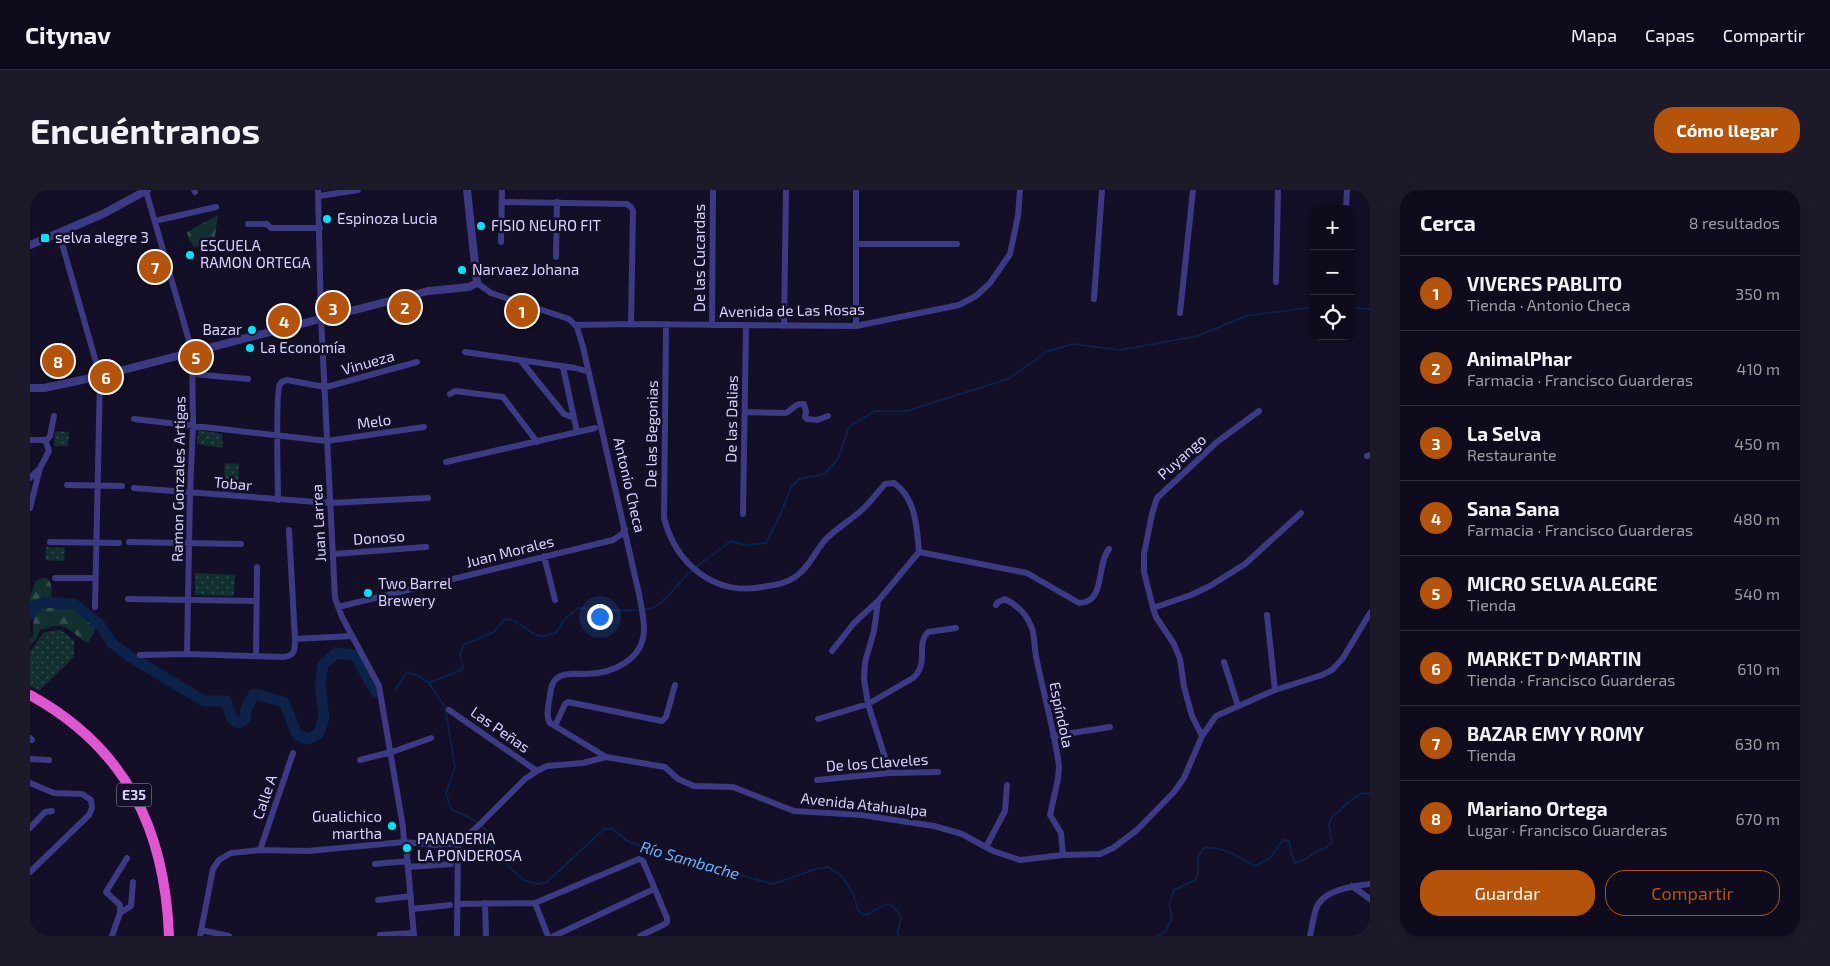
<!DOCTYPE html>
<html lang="es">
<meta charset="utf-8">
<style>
:root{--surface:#0e0b1c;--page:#1c1929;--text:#f1f3f6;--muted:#9b9ba3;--line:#2e2b3b;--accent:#b45309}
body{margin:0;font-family:"Exo 2",sans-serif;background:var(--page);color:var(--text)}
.controls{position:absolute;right:15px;top:15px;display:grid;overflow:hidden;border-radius:10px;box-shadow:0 2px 12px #0003}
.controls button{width:45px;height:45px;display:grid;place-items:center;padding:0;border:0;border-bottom:1px solid var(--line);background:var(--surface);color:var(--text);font:25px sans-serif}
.you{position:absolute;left:569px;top:426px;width:18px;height:18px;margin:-12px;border:4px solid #fff;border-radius:50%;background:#1a73e8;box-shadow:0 0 0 8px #1a73e833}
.badge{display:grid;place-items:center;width:32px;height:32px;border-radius:50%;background:var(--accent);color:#fff;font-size:16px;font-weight:700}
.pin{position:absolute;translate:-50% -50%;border:2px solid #fff;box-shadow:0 1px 5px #0006}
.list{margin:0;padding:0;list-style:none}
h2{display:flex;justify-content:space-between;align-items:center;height:65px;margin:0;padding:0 20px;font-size:21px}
h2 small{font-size:16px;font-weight:400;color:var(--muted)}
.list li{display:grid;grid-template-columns:32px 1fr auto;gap:15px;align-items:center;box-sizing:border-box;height:75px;padding:0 20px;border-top:1px solid var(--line)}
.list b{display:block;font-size:19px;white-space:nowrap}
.list p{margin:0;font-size:16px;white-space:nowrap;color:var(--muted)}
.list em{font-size:16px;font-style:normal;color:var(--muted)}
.actions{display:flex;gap:10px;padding:15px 20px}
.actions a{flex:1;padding:11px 0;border:1px solid var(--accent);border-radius:20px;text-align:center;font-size:18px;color:var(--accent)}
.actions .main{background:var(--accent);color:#fff}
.icon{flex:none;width:28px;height:28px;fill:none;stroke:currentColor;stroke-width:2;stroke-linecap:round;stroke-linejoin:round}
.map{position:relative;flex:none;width:1340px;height:746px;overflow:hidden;border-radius:20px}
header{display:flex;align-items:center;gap:30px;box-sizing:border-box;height:70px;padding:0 25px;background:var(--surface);border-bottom:1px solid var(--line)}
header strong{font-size:24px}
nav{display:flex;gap:28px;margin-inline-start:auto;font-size:18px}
.intro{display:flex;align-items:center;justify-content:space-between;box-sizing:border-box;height:120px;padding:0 30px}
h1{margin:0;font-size:35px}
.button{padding:12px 22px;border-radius:20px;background:var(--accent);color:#fff;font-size:18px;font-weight:700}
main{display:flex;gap:30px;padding:0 30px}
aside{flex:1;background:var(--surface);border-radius:20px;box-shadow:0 2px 12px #0003}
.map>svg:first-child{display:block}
.grass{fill:url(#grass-dots)}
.forest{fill:url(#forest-firs)}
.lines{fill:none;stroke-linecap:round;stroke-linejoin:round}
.stream{stroke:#0c2248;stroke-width:2}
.river{stroke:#0c2248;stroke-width:11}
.minor{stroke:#3d3a85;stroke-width:6}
.tertiary{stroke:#3d3a85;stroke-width:8}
.trunk{stroke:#e055d1;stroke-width:10}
.poi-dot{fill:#00e5ff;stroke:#130f26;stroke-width:2}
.labels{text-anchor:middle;stroke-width:5;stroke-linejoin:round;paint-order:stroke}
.shield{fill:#130f26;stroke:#9e99be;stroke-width:1}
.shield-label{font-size:14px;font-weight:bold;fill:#d9d4ff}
.poi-label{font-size:15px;fill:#d9d4ff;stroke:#130f26;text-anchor:start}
.street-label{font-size:15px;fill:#d9d4ff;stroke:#130f26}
.water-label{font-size:16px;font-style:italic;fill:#62b6ff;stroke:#130f26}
</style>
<header>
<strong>Citynav</strong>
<nav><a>Mapa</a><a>Capas</a><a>Compartir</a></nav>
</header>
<div class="intro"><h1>Encuéntranos</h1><a class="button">Cómo llegar</a></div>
<main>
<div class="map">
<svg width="1340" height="746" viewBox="0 0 1340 746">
<defs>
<pattern id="grass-dots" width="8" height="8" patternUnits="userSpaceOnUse" patternTransform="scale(1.25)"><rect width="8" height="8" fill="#12302f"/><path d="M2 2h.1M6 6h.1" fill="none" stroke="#344d4e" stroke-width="1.8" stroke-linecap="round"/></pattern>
<pattern id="forest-firs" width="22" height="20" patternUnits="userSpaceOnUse" patternTransform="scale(1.25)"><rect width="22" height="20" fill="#12302f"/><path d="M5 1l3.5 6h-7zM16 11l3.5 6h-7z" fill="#344d4e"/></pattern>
</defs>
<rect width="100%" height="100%" fill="#130f26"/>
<!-- grass -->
<path class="grass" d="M168,240l24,4 1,14 -26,-4z
M25,241l14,1 -1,14h-14z
M195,273l14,1 -1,27 -15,1z
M16,357l19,1 -1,13 -19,-1z
M165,383l40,2 -1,21 -39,-1z
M31,440l13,11v16l-35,34 -9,-5v-34l14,-20z"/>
<!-- forest -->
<path class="forest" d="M188,25l-4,28 -20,4 -5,-7 -2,-8z
M12,388h5c6,7 5,11 4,19l-9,2 -12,7v-10l6,-15z
M17,416l26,2 23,14 -1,8 -7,13c-10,-4 -16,-15 -27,-17 -7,-1 -14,3 -21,4l-3,8 -7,7v-7l3,-2c1,-17 -3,-23 14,-30z"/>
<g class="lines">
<!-- stream -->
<path class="stream" d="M1321,118l19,1
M666,377l35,-26 15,4 20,-2 15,-30 10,-26 8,-8 26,-5 14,-17 10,-30 26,-16h32l101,-32 40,-28 25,-7 47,6 78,-14 48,-20 68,-9
M399,493l34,-14 -3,-16 4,-8 30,-13 11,-13c17,1 23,17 38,17 4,0 9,-2 13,-3l8,-13 14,-12c19,0 63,7 78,-2 13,-6 24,-27 36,-36
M366,499l11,-17 12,4 10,7 16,24 10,60 -9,26 5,16 21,10 6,4
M451,636l5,4v10l25,29 13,11 13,4 10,-2 57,-53h9l14,12 27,10 119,33 43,-15 12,-2 14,9 11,17 5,17 6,5c10,-2 16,-10 26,-11 14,12 12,13 7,29l2,3
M1128,746l7,-4 7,-14 -3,-14 5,-14 21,-10 3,-6v-17l6,-9c19,-2 35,9 51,18l15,-8 13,-18 6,1 3,15 3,7 11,-4 11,-8 9,-3 6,-6 -3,-17 3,-8 19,-17 11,-7 8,1"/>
<!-- river -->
<path class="river" d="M0,424l3,-6 11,-6 30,2 26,21 12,18 17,13 75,45h22l6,18 6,4 7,-4 1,-10 8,-15 30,8 13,33 11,4 11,-6 5,-16 -4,-32 3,-20 13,-12 19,2 21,37"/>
<!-- minor -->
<path class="minor" d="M164,0l1,2
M288,0l3,128 14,280 7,19 37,69 24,141 1,15
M116,1l46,160 1,74 -3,68 -3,161
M289,6l39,-6
M472,12l125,2 4,3 2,4 -2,113
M1316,19l1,-19
M129,30l57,-13
M218,34h19l4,4h49
M29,43l41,143 -5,231
M471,52l1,-52
M826,54h101
M526,67l1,-55
M1246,92l2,-92
M447,93l14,10 78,26 8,8 6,20 56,247c2,11 5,23 5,35 0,30 -31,45 -58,45 -9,0 -23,-2 -30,5 -6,5 -5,14 -7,22 -1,8 -3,15 1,22l56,34
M1064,109l8,-109
M1150,123l13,-123
M545,135l56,-1 225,2 103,-21 17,-9 14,-13 20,-29 8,-38 2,-26
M636,135l-2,193c12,46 50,78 98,69 12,-2 23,-3 33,-10 14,-9 20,-26 31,-38 12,-12 27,-20 39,-32 7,-7 13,-15 20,-23l9,-1c22,15 23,45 25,69l-41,49 -4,30 -9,31 -1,17 4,25 22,69
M682,135l1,-134
M754,136l2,-136
M826,136v-136
M435,162l110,16
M491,171l43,53 10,4
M533,177l14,65
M549,179l10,3
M163,184l55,5
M420,204l5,-3 48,6 34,45
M715,222l41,1c7,-4 9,-10 18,-9l2,7 -1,6 2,2 10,1 11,-4
M104,229l193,22 97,-14
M0,250h15l4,11 -9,17 -10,40
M16,251l4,-5 4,-20
M1337,266l3,-1
M416,272l149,-34
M0,288l9,-9
M37,295l55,1
M104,298l196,15 98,-5
M248,310c0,-17 -3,-107 2,-116 2,-3 4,-3 7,-4l38,7 5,-1 87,-24
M713,324l3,-188
M20,352l69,1
M99,352l112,2
M889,362l108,21 52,30c27,0 17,-39 30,-54
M304,364l92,-7
M514,366l11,44
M25,388h40
M98,409l128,2
M966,415l2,-3 7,-3c12,6 21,14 26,27 4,8 3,21 5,30 7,36 18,73 23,110l-1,13 -8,36 11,18 2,22
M308,417l275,-67 9,-6 3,-5
M1123,418l38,-13 19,-9 35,-22 56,-51
M1237,425l8,75
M265,449l57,-3
M802,461l22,-28 24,-22
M110,465l47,-1 96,3c12,-1 12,-7 12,-18l-6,-109
M226,466l1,-89
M1194,472l14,44
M419,520l88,61
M788,529l50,-15 45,-26c17,-15 2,-33 15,-46l28,-4
M525,536l10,-22 3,-2 94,19 4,-4 9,-32
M1023,546l57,-9
M1172,546l-10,-20 -8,-29 -4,-28 -6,-15 -18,-27 -3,-9 -9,-36v-18l8,-40 5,-16 60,-56 42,-31
M0,548l2,2
M0,569l19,1
M330,570l35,-9 36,-13
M787,590l73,-7 48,-1
M0,593l24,10 28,1 9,6 1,8 -3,7 -59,57
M0,638l15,-16 7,-1
M378,653l-1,13 7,80
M956,657l19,-36 2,-26
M230,660l33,-97
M345,674l33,-3
M378,677l43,-3
M1322,696l18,13
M348,710l33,-4
M455,713l1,33
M505,713l13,33
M428,714l77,-1 104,-44 4,2 24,57v4l-4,3 -23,11
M382,719l38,-4
M90,723l11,-7 2,-24
M171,740l28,6
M350,745l34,-2
M82,746l8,-23v-8l-14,-13 21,-34
M170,746l13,-67 6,-9 12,-7 29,-3 48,1 96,-9 31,3 23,-2 19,-16 48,-48 12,-8 10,-5 36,-3 23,-6 59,10 13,12 16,7 39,1 61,24 68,4 72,11 28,8 31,17 27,9 43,-5 37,-1 13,-6 24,-18 37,-38 10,-14 18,-42 14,-20 59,-26 47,-15 10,-5 11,-12 27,-45
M427,746l1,-93
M524,746l100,-47
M1280,746c2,-9 3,-18 6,-27 6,-19 37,-23 54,-25"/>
<!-- tertiary -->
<path class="tertiary" d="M0,55l73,-31 44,-24
M0,198h14l56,-12 328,-85 41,-4 8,-4 -10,-93"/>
<!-- trunk -->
<path class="trunk" d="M0,505c96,53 135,134 139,241"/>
</g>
<!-- markers -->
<g class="poi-dot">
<circle cx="297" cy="29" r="5"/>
<circle cx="451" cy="36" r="5"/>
<rect x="10" y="43" width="10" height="10" rx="2.5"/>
<circle cx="160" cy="65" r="5"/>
<circle cx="432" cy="80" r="5"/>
<circle cx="222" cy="140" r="5"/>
<circle cx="220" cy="158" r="5"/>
<circle cx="338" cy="403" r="5"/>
<circle cx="362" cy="636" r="5"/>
<circle cx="377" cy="658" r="5"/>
</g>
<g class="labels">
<!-- shield labels -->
<rect class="shield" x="86.5" y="593.5" width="35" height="23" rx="4"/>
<g class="shield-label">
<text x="104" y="610">E35</text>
</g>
<!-- poi labels -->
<g class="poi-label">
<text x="307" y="34">Espinoza Lucia</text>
<text x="461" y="41">FISIO NEURO FIT</text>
<text x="25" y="53">selva alegre 3</text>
<text x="170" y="61">ESCUELA<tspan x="170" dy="17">RAMON ORTEGA</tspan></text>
<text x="442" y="85">Narvaez Johana</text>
<text x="212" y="145" text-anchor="end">Bazar</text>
<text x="230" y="163">La Economía</text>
<text x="348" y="399">Two Barrel<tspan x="348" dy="17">Brewery</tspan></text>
<text x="352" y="632" text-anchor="end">Gualichico<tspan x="352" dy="17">martha</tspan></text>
<text x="387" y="654">PANADERIA<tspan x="387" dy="17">LA PONDEROSA</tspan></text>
</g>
<!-- street labels -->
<g class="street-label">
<text transform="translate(670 68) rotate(-90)" y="5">De las Cucardas</text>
<text transform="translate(762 121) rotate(-1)" y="5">Avenida de Las Rosas</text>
<text transform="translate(338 173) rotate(-16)" y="5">Vinueza</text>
<text transform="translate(702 229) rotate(-89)" y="5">De las Dalias</text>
<text transform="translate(344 232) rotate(-8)" y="5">Melo</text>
<text transform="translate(622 244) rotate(-89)" y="5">De las Begonias</text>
<text transform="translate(1152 267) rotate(-42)" y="5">Puyango</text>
<text transform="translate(149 289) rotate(-89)" y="5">Ramon Gonzales Artigas</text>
<text transform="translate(203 294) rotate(5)" y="5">Tobar</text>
<text transform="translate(599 295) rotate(77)" y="5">Antonio Checa</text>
<text transform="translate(289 333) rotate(-93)" y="5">Juan Larrea</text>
<text transform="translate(349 348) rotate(-4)" y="5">Donoso</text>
<text transform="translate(480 362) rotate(-14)" y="5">Juan Morales</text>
<text transform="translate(1031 525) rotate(78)" y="5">Espíndola</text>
<text transform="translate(470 540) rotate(35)" y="5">Las Peñas</text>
<text transform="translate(847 573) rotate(-4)" y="5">De los Claveles</text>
<text transform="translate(235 607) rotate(-71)" y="5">Calle A</text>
<text transform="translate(834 615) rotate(6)" y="5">Avenida Atahualpa</text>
</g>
<!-- water labels -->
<g class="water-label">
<text transform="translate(660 670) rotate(16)" y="6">Río Sambache</text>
</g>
</g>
</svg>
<div class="controls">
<button>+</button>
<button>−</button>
<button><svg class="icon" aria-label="locate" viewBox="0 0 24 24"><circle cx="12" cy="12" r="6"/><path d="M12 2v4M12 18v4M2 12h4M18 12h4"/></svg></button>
</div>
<div class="you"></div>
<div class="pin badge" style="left:492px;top:121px">1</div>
<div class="pin badge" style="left:375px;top:117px">2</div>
<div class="pin badge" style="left:303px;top:118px">3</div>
<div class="pin badge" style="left:254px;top:131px">4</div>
<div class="pin badge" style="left:166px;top:167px">5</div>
<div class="pin badge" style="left:76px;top:187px">6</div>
<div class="pin badge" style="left:125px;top:77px">7</div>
<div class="pin badge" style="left:28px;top:171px">8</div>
</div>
<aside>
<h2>Cerca<small>8 resultados</small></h2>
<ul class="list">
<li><span class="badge">1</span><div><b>VIVERES PABLITO</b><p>Tienda · Antonio Checa</p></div><em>350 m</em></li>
<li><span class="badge">2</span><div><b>AnimalPhar</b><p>Farmacia · Francisco Guarderas</p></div><em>410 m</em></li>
<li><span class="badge">3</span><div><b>La Selva</b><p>Restaurante</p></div><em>450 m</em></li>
<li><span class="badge">4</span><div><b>Sana Sana</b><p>Farmacia · Francisco Guarderas</p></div><em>480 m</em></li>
<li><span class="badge">5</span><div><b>MICRO SELVA ALEGRE</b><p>Tienda</p></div><em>540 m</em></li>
<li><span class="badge">6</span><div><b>MARKET D^MARTIN</b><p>Tienda · Francisco Guarderas</p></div><em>610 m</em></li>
<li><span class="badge">7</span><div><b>BAZAR EMY Y ROMY</b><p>Tienda</p></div><em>630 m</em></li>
<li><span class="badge">8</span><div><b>Mariano Ortega</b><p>Lugar · Francisco Guarderas</p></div><em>670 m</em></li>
</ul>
<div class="actions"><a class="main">Guardar</a><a>Compartir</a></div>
</aside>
</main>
